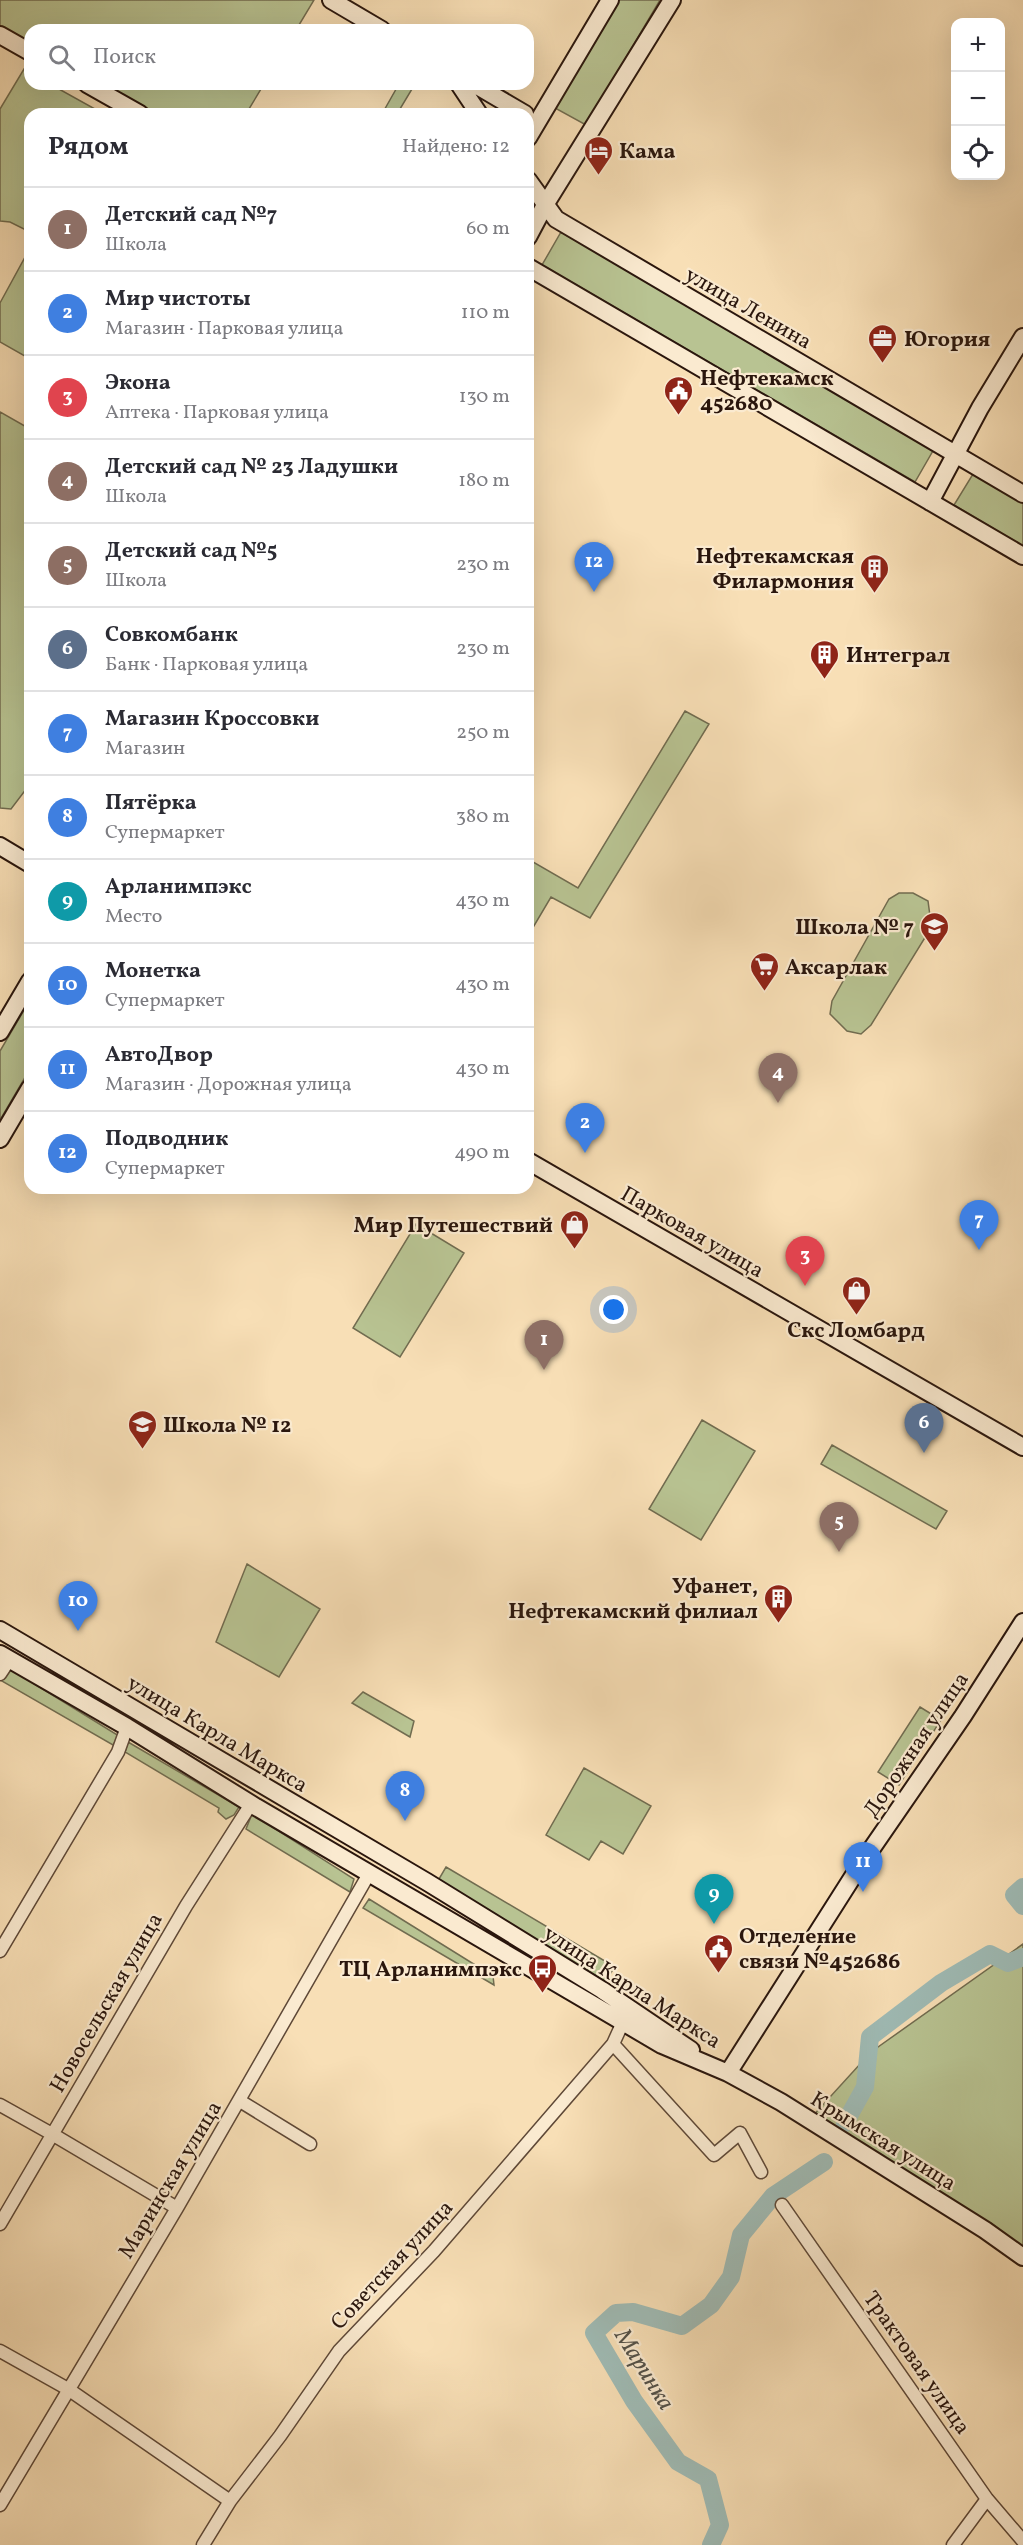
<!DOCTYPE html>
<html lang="ru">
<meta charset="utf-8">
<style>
:root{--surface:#fff;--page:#f2f2f3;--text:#2b2b33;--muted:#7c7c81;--line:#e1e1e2;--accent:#db2777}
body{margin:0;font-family:Vollkorn,serif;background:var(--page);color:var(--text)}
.controls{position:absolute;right:18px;top:18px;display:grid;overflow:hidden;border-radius:12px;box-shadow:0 6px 24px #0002}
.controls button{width:54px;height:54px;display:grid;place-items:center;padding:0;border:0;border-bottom:2px solid var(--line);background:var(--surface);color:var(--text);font:30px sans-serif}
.you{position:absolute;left:614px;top:1310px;width:21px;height:21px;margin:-15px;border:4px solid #fff;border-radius:50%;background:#1a73e8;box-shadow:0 0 0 9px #1a73e833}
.badge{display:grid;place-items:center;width:39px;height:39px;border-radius:50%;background:var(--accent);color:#fff;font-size:20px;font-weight:700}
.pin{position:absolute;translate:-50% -50px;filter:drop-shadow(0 2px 3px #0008)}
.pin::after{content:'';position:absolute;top:32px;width:21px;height:18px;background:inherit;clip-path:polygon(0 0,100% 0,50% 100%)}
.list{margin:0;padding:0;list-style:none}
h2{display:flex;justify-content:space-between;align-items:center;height:78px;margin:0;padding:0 24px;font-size:26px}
h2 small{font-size:20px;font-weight:400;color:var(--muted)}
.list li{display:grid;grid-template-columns:39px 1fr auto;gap:18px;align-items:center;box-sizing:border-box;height:84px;padding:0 24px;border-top:2px solid var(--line)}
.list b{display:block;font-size:22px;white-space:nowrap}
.list p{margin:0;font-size:20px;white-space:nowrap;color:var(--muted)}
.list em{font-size:20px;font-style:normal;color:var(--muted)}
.icon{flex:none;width:33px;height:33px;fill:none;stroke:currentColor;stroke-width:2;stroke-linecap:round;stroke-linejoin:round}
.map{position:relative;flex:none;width:1023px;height:2545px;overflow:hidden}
.search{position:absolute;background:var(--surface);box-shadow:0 6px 24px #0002;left:24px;top:24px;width:510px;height:66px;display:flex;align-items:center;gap:15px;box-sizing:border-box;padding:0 21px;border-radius:18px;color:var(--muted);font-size:22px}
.panel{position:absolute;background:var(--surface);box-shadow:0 6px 24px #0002;left:24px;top:108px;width:510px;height:1086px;border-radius:18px}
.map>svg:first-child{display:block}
.green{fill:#b8c392;stroke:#716c50;stroke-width:1.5}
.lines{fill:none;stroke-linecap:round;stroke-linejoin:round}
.river{stroke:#9fbbb5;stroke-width:18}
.minor-casing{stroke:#5e4837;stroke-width:15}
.secondary-casing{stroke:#2a160d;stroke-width:20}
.minor{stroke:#faead0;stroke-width:12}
.secondary{stroke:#faead0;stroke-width:16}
.labels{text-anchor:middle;stroke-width:4.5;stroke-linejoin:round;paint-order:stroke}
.poi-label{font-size:22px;font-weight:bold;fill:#2a160d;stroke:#faead0;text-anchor:start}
.street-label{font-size:22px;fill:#2a160d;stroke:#faead0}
.water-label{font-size:24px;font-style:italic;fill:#535048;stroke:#faead0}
</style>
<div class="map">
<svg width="1023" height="2545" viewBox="0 0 1023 2545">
<rect width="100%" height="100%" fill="#f8dfb6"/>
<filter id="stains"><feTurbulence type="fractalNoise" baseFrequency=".00333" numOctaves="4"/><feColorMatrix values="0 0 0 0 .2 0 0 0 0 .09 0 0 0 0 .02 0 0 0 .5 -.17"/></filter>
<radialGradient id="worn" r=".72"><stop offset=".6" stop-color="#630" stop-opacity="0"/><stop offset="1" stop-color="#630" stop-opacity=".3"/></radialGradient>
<!-- green -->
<path class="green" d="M0,0h314l-18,30h-266v15l-30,-17z
M619,0h41l-74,125 -31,-17z
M24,69l6,3v12h20l54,30h-74v118l-20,-10 -10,-1v-112z
M98,84h166l-18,30h-95z
M399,84h16l-18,30h-15z
M561,232l373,217 -19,33 -373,-217z
M30,248v111l-30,-17v-39z
M0,412l30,17v355l-19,25 -11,-1z
M973,474l50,29v43l-69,-41z
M685,711l24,13 -119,194 -39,-21 -23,39v-42l5,-9 -5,-3v-23l50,29z
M899,893h14l15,8 2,15 -4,20 -55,89 -10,9 -14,-3 -17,-17 2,-13 57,-102z
M30,1000v69l-30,51v-69z
M416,1224l48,29 -64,104 -47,-29z
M702,1420l53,31 -54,89 -52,-31z
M832,1445l115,66 -11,18 -115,-65z
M247,1564l73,45 -41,68 -63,-35z
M7,1667l112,69 -6,9 -113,-65z
M363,1692l51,29 -4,16 -58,-34z
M920,1707l21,13 -42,65 -21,-13z
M128,1742l111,65 -5,8 -8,4 -8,-7 1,-4 -94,-56z
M584,1768l67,38 -28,48 -22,-13 -12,19 -43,-25z
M252,1814l102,65 -4,13 -104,-63z
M446,1867l169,100 -12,17 -167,-100z
M369,1899l124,77 1,9 -131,-77z
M1023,1944v311l-214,-135 62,-68z"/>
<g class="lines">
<!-- river -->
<path class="river" d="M1023,1887l-9,8 9,11
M845,2123l20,-36 5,-50 71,-54 49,-29 18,9 15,-6
M711,2545l9,-20 -12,-46 -30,-17 -44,-61 -40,-68 22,-20 17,-1 49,14 29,-21 20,-28 10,-42 32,-39 51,-34"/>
<defs>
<path id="minor" d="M0,1674l10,-15
M0,1951l118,-199 9,-25
M613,2044l101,111 26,-22 21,39
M240,2101l70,43
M0,2105l52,29 125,74
M782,2205l205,294 36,42
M0,2224l186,-318 65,-102
M0,2351l68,38 162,112
M0,2505l177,-297 193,-336
M203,2545l27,-44 50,-65 59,-85 95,-100 179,-207 10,-22
M953,2545l34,-46"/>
<path id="secondary" d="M331,0l51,30
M0,35l30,17
M87,84l53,30
M459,84l20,30
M474,84l51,30
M528,138l82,-138
M528,180l28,39 467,275
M528,237l17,-32 127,-205
M528,267l495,289
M930,502l50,-94 43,-71
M0,846l30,18
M0,1032l30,-51
M0,1139l30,-51
M528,1161l495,286
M0,1630l427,252 175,108 89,60
M0,1654l127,73 129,80 406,238 66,28 53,29 204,128 38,27
M728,2073l131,-206 104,-151 60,-94"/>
</defs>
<!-- minor casing -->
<use href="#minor" class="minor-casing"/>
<!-- secondary casing -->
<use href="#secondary" class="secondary-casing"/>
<!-- minor -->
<use href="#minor" class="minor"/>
<!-- secondary -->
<use href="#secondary" class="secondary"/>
</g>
<!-- icons -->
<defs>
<symbol id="hotel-pin" viewBox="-11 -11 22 30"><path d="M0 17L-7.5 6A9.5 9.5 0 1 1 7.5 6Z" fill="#8f2418" stroke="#faead0"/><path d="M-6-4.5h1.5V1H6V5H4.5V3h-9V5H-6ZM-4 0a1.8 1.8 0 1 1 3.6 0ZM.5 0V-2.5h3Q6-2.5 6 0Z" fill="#fff"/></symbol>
<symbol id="office-pin" viewBox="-11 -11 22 30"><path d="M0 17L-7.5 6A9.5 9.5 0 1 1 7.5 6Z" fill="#8f2418" stroke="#faead0"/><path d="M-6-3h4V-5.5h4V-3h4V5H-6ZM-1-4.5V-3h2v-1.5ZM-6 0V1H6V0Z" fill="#fff"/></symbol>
<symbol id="civic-pin" viewBox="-11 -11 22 30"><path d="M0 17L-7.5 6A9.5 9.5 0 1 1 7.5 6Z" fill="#8f2418" stroke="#faead0"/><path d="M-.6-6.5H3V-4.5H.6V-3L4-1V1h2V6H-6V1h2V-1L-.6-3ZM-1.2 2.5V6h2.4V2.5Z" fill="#fff"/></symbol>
<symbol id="building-pin" viewBox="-11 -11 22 30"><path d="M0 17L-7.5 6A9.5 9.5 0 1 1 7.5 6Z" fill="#8f2418" stroke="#faead0"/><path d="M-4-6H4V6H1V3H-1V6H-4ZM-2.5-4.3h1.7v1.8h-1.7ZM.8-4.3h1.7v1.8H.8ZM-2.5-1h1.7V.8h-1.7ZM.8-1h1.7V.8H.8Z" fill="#fff"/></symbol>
<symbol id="school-pin" viewBox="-11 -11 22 30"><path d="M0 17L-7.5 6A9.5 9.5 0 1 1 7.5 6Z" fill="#8f2418" stroke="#faead0"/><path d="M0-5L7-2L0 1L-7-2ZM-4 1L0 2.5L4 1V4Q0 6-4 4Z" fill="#fff"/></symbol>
<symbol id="supermarket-pin" viewBox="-11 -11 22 30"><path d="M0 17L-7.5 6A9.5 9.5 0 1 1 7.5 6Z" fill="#8f2418" stroke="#faead0"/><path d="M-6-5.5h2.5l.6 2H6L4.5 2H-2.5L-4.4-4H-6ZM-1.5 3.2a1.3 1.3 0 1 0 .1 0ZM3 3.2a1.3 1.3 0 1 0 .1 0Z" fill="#fff"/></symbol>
<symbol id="shop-pin" viewBox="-11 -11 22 30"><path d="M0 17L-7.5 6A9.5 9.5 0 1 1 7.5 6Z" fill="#8f2418" stroke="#faead0"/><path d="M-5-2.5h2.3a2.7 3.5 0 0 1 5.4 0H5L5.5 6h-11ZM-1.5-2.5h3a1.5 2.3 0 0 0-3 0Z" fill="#fff"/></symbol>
<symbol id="bus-pin" viewBox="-11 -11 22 30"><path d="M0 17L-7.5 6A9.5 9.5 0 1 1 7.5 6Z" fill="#8f2418" stroke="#faead0"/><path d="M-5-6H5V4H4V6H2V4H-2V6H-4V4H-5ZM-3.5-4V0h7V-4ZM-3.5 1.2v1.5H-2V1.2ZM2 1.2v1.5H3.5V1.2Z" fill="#fff"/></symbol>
</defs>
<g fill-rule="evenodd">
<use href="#hotel-pin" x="582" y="134" width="33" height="45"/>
<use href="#office-pin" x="866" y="322" width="33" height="45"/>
<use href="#civic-pin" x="662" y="374" width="33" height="45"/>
<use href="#building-pin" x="858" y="552" width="33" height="45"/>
<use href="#building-pin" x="808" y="638" width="33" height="45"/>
<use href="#school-pin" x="918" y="910" width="33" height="45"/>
<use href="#supermarket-pin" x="748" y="950" width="33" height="45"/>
<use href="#shop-pin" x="558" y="1208" width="33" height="45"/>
<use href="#shop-pin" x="840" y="1274" width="33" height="45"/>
<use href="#school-pin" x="126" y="1408" width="33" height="45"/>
<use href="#building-pin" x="762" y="1582" width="33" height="45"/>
<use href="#civic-pin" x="702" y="1932" width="33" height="45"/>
<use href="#bus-pin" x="526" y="1952" width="33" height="45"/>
</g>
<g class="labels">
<!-- poi labels -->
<g class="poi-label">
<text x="619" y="158">Кама</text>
<text x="904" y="346">Югория</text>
<text x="700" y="385">Нефтекамск<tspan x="700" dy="25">452680</tspan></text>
<text x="854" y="563" text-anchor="end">Нефтекамская<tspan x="854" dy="25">Филармония</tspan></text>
<text x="846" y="662">Интеграл</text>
<text x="914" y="934" text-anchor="end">Школа № 7</text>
<text x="785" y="974">Аксарлак</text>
<text x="553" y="1232" text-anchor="end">Мир Путешествий</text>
<text x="856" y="1337" text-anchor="middle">Скс Ломбард</text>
<text x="163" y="1432">Школа № 12</text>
<text x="758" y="1593" text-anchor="end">Уфанет,<tspan x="758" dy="25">Нефтекамский филиал</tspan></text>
<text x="739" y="1943">Отделение<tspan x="739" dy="25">связи №452686</tspan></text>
<text x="522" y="1976" text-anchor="end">ТЦ Арланимпэкс</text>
</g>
<!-- street labels -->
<g class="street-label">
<text transform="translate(749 307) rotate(30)" y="8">улица Ленина</text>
<text transform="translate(693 1231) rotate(30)" y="8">Парковая улица</text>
<text transform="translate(218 1733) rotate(31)" y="8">улица Карла Маркса</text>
<text transform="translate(915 1744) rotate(-56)" y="8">Дорожная улица</text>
<text transform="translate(633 1986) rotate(33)" y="8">улица Карла Маркса</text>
<text transform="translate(105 2002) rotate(-60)" y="8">Новосельская улица</text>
<text transform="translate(884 2140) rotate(32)" y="8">Крымская улица</text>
<text transform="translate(169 2179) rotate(-59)" y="8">Маринская улица</text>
<text transform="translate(391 2264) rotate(-47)" y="8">Советская улица</text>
<text transform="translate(918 2362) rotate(55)" y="8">Трактовая улица</text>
</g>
<!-- water labels -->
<g class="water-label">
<text transform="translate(645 2369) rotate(58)" y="8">Маринка</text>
</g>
</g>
<rect width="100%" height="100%" filter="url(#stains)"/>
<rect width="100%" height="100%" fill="url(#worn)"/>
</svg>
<div class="controls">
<button>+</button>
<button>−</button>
<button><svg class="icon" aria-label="locate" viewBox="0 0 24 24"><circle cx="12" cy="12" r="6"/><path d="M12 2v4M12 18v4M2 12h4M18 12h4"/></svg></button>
</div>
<div class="you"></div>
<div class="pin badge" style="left:544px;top:1370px;background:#8d6e63">1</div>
<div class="pin badge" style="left:585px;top:1153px;background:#3f7fe0">2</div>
<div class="pin badge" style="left:805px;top:1286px;background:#e0444e">3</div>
<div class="pin badge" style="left:778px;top:1103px;background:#8d6e63">4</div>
<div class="pin badge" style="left:839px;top:1552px;background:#8d6e63">5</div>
<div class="pin badge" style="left:924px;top:1453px;background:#5c6f8a">6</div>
<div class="pin badge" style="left:979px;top:1250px;background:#3f7fe0">7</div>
<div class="pin badge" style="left:405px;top:1821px;background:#3f7fe0">8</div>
<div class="pin badge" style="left:714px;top:1924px;background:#0f9aa8">9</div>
<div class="pin badge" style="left:78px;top:1631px;background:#3f7fe0">10</div>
<div class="pin badge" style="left:863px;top:1892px;background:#3f7fe0">11</div>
<div class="pin badge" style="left:594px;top:592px;background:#3f7fe0">12</div>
<div class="search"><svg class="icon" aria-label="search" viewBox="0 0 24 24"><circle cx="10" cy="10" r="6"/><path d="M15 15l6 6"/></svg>Поиск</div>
<section class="panel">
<h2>Рядом<small>Найдено: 12</small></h2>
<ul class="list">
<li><span class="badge" style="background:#8d6e63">1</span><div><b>Детский сад №7</b><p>Школа</p></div><em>60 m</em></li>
<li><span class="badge" style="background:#3f7fe0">2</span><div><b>Мир чистоты</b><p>Магазин · Парковая улица</p></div><em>110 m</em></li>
<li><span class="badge" style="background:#e0444e">3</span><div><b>Экона</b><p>Аптека · Парковая улица</p></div><em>130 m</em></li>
<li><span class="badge" style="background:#8d6e63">4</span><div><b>Детский сад № 23 Ладушки</b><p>Школа</p></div><em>180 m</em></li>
<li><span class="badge" style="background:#8d6e63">5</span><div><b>Детский сад №5</b><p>Школа</p></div><em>230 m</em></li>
<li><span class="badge" style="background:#5c6f8a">6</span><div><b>Совкомбанк</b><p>Банк · Парковая улица</p></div><em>230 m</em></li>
<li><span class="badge" style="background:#3f7fe0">7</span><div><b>Магазин Кроссовки</b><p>Магазин</p></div><em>250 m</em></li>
<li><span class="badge" style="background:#3f7fe0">8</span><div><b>Пятёрка</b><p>Супермаркет</p></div><em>380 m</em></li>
<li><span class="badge" style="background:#0f9aa8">9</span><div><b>Арланимпэкс</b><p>Место</p></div><em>430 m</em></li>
<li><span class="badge" style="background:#3f7fe0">10</span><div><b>Монетка</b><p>Супермаркет</p></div><em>430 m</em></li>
<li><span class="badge" style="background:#3f7fe0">11</span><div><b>АвтоДвор</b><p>Магазин · Дорожная улица</p></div><em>430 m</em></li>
<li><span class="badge" style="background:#3f7fe0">12</span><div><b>Подводник</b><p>Супермаркет</p></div><em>490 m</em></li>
</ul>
</section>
</div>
